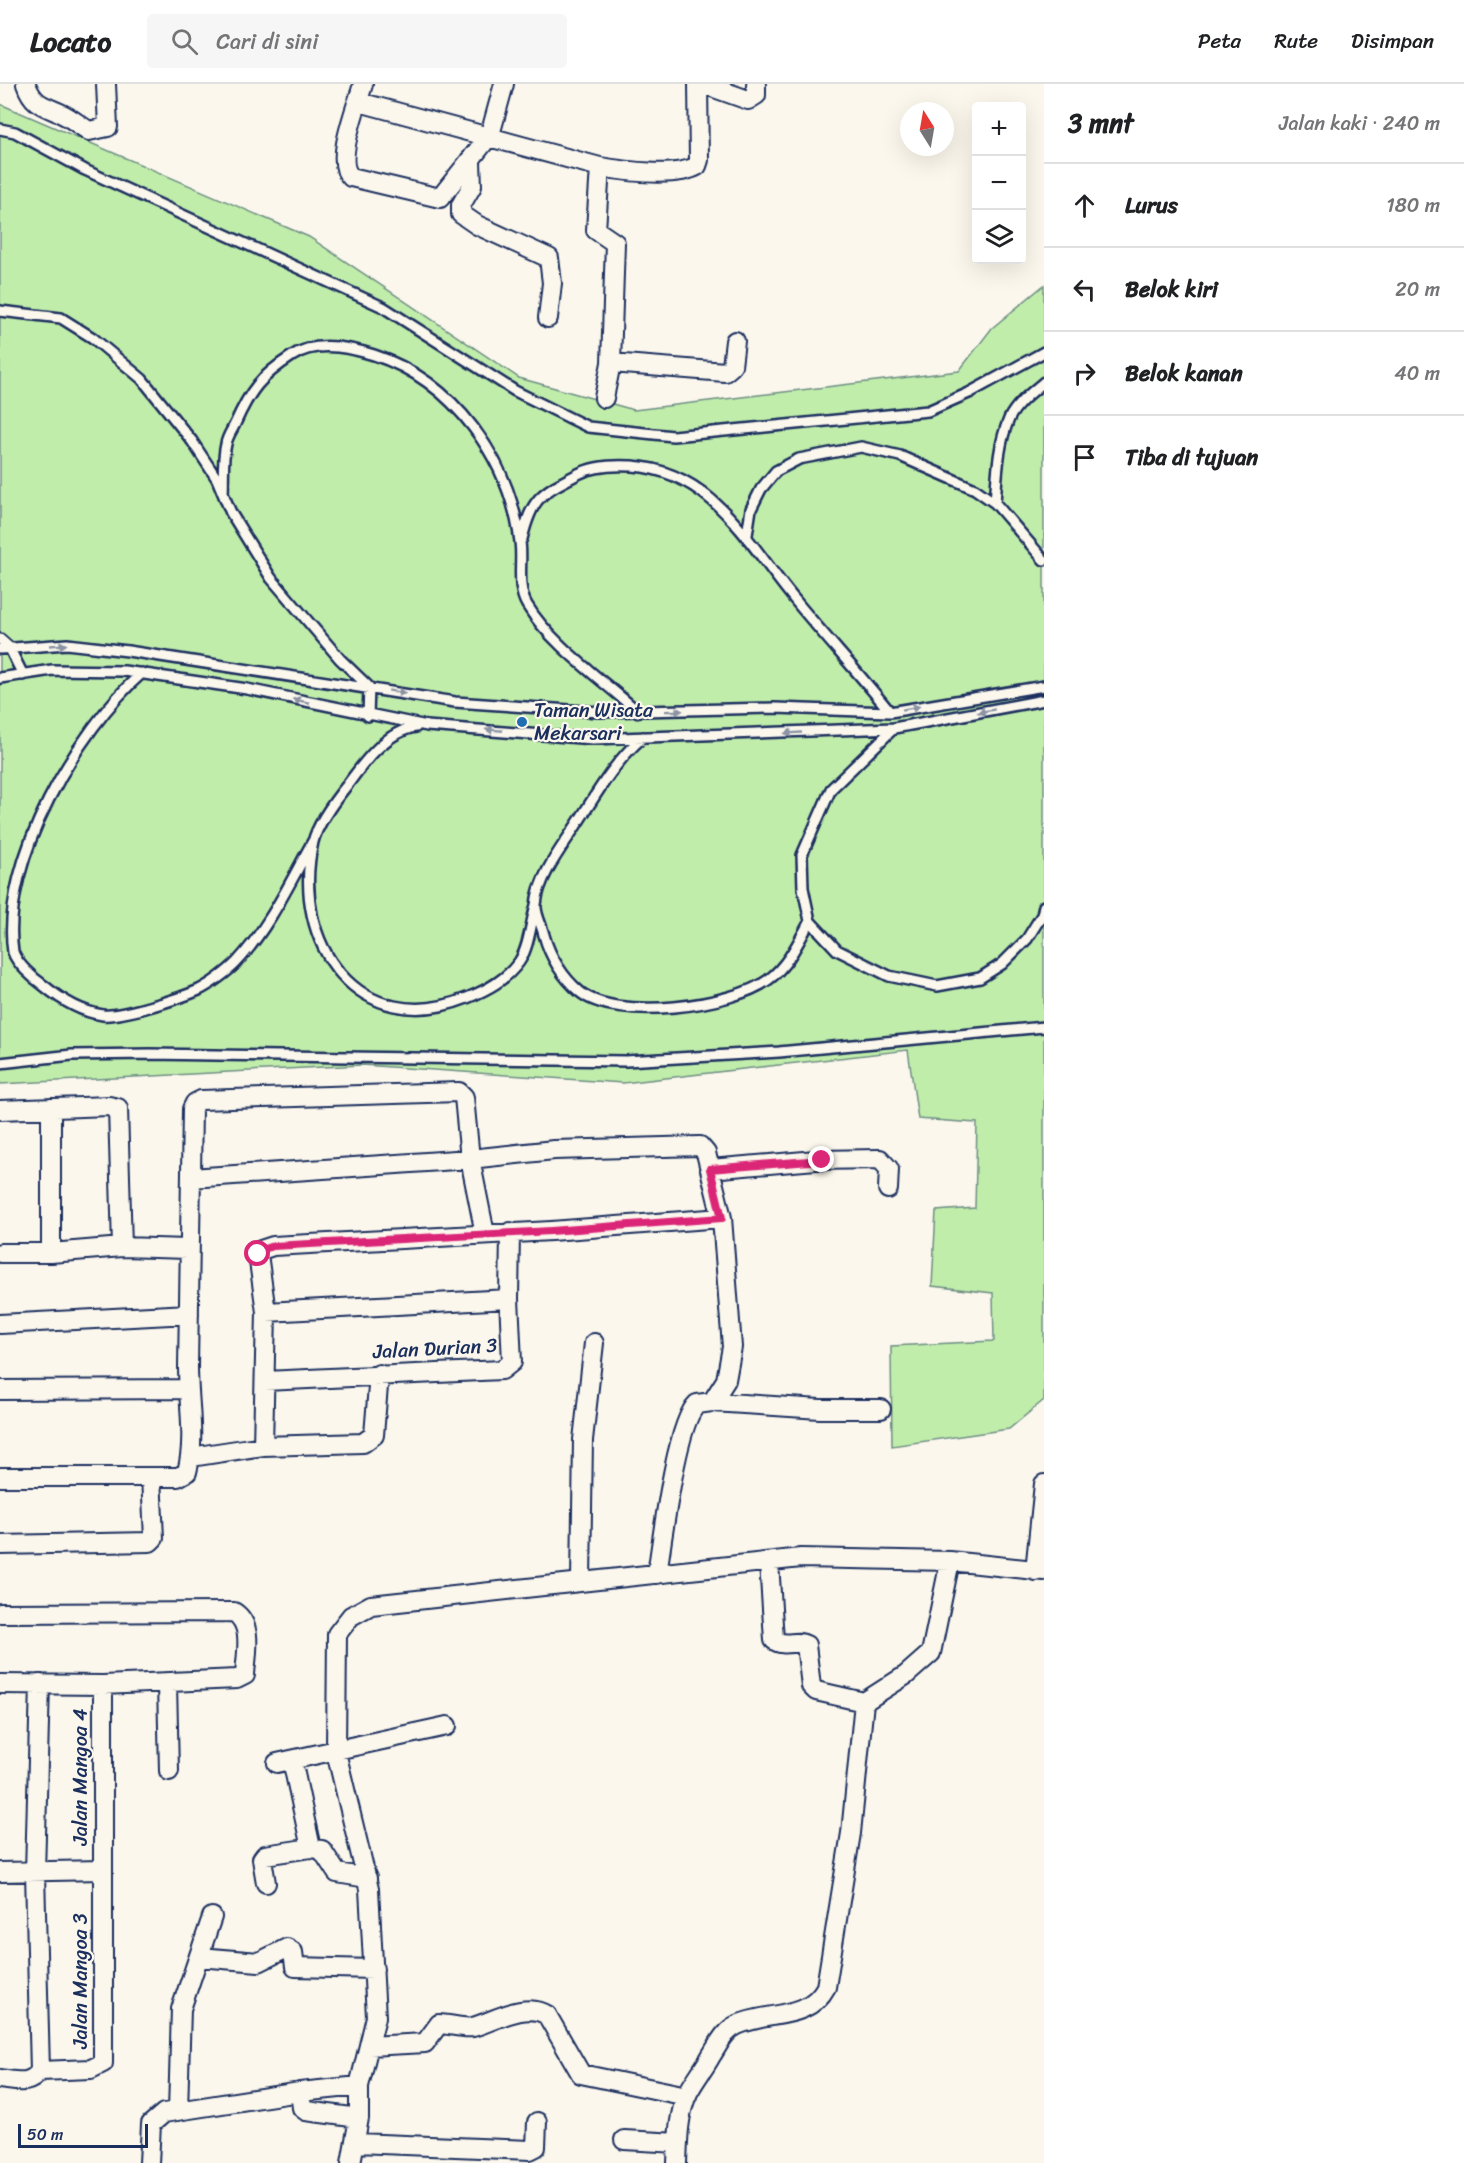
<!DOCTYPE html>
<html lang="id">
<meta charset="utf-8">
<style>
:root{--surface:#fff;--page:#f6f6f6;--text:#202124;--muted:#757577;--line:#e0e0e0}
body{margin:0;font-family:Sriracha,sans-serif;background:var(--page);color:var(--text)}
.controls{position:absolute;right:18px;top:18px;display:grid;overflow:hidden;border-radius:6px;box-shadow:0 6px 24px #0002}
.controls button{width:54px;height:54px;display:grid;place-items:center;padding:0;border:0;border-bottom:2px solid var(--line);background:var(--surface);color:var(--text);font:30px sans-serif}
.compass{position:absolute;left:900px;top:18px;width:54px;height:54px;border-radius:50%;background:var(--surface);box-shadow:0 6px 24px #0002;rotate:349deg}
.scale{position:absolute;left:18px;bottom:15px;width:130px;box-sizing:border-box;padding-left:6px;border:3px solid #1b2f5e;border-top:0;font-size:16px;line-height:21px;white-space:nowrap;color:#1b2f5e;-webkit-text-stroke:4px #fbf7ec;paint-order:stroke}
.stop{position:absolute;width:18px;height:18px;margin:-14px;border:4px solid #db2777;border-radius:50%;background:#fff}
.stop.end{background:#db2777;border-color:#fff;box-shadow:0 2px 6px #0008}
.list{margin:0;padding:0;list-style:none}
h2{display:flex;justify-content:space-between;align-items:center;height:78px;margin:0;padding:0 24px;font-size:26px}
h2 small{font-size:20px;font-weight:400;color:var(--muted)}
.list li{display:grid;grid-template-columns:39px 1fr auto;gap:18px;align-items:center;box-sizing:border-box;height:84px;padding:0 24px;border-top:2px solid var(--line)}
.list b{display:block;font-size:22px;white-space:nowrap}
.list em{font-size:20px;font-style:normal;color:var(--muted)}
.icon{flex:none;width:33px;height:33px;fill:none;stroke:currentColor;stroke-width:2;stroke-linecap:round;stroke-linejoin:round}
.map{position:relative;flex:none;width:1044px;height:2079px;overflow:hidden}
header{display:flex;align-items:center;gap:36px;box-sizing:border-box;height:84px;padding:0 30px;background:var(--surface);border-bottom:2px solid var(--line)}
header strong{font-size:28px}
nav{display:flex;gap:33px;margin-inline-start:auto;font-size:21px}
.search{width:420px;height:54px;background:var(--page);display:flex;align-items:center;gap:15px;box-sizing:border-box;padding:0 21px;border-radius:6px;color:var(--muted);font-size:22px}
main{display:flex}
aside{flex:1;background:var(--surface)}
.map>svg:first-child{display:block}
.green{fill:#c1edab;stroke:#6e8e84;stroke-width:1.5}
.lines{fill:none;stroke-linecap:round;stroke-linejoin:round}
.service-casing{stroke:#1b2f5e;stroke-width:14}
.minor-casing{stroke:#1b2f5e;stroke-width:22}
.service{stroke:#fbf7ec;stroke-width:9}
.minor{stroke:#fbf7ec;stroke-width:18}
.oneway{fill:#8b93a5}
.route{stroke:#db2777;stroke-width:8}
.poi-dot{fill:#1f6fb2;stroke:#fbf7ec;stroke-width:2}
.labels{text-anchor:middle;stroke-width:4.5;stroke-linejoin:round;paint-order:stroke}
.poi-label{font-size:20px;fill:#1b2f5e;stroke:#fbf7ec;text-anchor:start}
.street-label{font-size:20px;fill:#1b2f5e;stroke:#fbf7ec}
</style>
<header>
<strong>Locato</strong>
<div class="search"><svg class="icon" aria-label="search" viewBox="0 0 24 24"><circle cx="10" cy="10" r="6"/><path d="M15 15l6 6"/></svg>Cari di sini</div>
<nav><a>Peta</a><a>Rute</a><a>Disimpan</a></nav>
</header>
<main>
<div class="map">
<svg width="1044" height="2079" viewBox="0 0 1044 2079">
<rect width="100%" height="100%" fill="#fbf7ec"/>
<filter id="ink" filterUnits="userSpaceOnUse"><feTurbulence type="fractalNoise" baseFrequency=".0167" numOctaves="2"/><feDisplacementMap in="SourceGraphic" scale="12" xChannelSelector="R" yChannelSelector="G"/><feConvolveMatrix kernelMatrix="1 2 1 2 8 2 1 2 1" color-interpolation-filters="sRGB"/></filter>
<g filter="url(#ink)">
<!-- green -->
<path class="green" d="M0,20l309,133 210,141 115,32 325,-39 33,-43 52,-43v1115l-35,29 -117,17 -1,-100 103,-5 -1,-48 -61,-7 4,-75 39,-3 2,-85 -59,-4 -10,-69 -285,33 -261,-18 -362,19z"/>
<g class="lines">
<defs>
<path id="service" d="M0,45l15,3 70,38 298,137 132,84 73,36 85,9 255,-25 41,-18 75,-41
M0,227l61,7 32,20 49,41 50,62 25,38 14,34 40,65 69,81 29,28 -1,29
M223,410c1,-15 -1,-34 3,-50 1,-7 6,-14 9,-20 15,-34 26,-48 57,-68 23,-16 57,-9 82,-1 80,26 136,105 146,187 3,20 -4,44 7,63 24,40 76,75 111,107
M995,419c2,-27 3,-59 14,-84 7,-15 23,-27 35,-37
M747,451l4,-26 10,-20 15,-18 23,-12 62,-12 39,9 75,33 20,14 49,57
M522,455c10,-42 19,-46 56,-65 15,-8 37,-9 54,-8 81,5 117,79 163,134 31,38 64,73 95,112
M0,555l9,8 14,28
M0,565l67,-5 61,7 327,51 144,10 176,-4 115,4 154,-26
M142,589c-64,56 -142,189 -129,279 4,12 20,26 30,33 17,14 37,27 60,30 19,2 78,-17 96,-25 12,-6 28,-18 37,-27 33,-35 54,-81 77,-122
M0,594l52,-8 72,1 123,18 180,37 166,13 301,-11 150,-28
M416,643c-29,4 -52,35 -68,57 -13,16 -30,38 -35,58 -23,101 46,199 154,156 20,-8 39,-18 52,-36 10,-14 12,-40 17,-57
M894,644l-63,61 -29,66 1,33 7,33 27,29 52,26 48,10 43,-8 22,-14 25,-25 15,-24 2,-9
M643,653c-28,24 -46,56 -66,87 -14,22 -39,53 -41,81 -1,8 6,21 8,30 6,22 19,43 36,57 36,30 153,14 188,-12 20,-15 30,-37 42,-59
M0,979l72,-8 78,-1 476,7 153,-9 265,-25"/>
<path id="minor" d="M26,0c7,20 16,21 34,29 10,4 19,12 29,18l19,-4 -2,-43
M363,0c-5,20 -30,78 -12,93l89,21 50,-63 14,-51
M703,0l45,16 8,-5v-11
M359,18l241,65c24,4 76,11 97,-1l2,-6 -1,-76
M471,78l1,24 -11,19v9l16,11 72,33 3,25 -4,35
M600,83l-4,63 19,13 -4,120 -7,35
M611,279l114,9 7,-6 3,-25
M51,1024v145
M0,1026l109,-4 9,2 4,139
M710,1085l106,-9 64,-1 9,10 -1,20
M191,1094l279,-19 84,-9 146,-4 6,7 16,65 10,129 -6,33 -14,22
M0,1169h51l71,-6 66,2
M266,1228l243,-13
M0,1240l189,-10
M265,1297l237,-11 10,-8 -3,-63 1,-67
M0,1306l188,-1
M263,1362l3,-134 -8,-58 3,-4 12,-4 278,-15 171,-13
M191,1373l72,-11 100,-3 11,-8 5,-61
M0,1393h178l9,-5c9,-33 1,-71 1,-105 1,-86 3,-172 4,-258l3,-6 6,-3 258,-8 5,5 6,62 15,75
M0,1461l150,-3 4,-4 -3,-61
M769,1478l5,78c11,8 22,-1 32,5l5,41 5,5 48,11
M1035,1487l9,-87
M657,1490c5,-32 19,-151 40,-170l15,-2 108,7h61
M581,1497l2,-141 11,-97
M0,1529l234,-1c20,13 12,42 11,63l-8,4 -134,6 -103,-1
M167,1600l2,87
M292,1676l19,88 11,2 15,23 30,5
M277,1679l170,-37
M0,1788l102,-2
M266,1799l-4,-24 3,-4 46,-7
M199,1873l60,5 28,-14 6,4 2,15 79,2
M369,1962l56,-3 14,-19c10,0 25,5 34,3 21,-6 53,-26 74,-12l34,59 106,22
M40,1987l51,-2 12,-6v-378
M0,1995c17,2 29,7 40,-8l-5,-198 5,-189
M300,2008l2,16 4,3 53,7
M178,2027l3,-102 31,-92
M624,2056l54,3
M356,2059l174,7 6,-3 1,-25
M149,2079l2,-39 13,-11 136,-21 59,-6
M351,2079l8,-45v-32l17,-69 -7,-128 -33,-137 1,-118 14,-18 20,-11 430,-47 149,3 94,10
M677,2079c1,-22 1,-47 10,-68 6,-13 17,-26 24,-39 8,-12 13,-25 26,-31 31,-14 71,-4 89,-38l25,-154 13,-131 42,-27 25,-22 19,-92"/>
</defs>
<!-- service casing -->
<use href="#service" class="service-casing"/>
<!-- minor casing -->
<use href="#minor" class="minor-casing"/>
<!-- service -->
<use href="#service" class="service"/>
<!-- minor -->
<use href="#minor" class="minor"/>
</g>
<!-- one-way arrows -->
<defs><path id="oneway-solid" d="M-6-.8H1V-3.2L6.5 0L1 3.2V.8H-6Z" transform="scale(1.5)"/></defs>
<g class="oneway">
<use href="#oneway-solid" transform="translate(58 561) rotate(-3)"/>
<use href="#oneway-solid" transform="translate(397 608) rotate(10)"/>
<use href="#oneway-solid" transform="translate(301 617) rotate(-167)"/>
<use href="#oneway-solid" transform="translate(911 624) rotate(-10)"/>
<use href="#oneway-solid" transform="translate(674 627) rotate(-1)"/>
<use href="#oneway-solid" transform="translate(986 627) rotate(170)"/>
<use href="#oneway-solid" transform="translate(494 646) rotate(-175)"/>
<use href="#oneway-solid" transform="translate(793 649) rotate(177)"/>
</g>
</g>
<g class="lines" filter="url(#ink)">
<!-- route -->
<path class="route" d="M258,1170l3,-4 12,-4 278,-15 171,-13 -12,-49 112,-9"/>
</g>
<!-- markers -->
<circle class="poi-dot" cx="522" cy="638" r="6"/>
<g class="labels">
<!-- poi labels -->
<g class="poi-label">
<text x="534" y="633">Taman Wisata<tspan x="534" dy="23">Mekarsari</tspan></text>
</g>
<!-- street labels -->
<g class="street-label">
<text transform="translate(435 1264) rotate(-3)" y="7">Jalan Durian 3</text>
<text transform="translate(80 1693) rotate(-90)" y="7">Jalan Mangoa 4</text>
<text transform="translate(80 1897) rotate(-90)" y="7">Jalan Mangoa 3</text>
</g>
</g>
</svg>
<div class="controls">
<button>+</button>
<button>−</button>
<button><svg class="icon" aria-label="layers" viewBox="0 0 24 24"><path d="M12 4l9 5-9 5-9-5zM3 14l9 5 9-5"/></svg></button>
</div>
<svg class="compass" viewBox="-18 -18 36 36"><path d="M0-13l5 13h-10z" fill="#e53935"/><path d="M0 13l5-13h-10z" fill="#757577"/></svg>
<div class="scale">50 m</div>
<div class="stop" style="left:258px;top:1170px"></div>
<div class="stop end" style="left:822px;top:1076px"></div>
</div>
<aside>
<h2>3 mnt<small>Jalan kaki · 240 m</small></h2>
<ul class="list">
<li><svg class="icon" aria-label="ahead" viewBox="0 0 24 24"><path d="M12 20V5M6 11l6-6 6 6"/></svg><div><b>Lurus</b></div><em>180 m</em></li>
<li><svg class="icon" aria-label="left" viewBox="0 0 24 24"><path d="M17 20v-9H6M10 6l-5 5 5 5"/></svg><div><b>Belok kiri</b></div><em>20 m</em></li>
<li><svg class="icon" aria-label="right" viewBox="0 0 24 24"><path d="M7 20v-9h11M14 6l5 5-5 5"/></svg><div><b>Belok kanan</b></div><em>40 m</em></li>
<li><svg class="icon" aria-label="arrive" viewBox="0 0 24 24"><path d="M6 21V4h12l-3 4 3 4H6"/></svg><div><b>Tiba di tujuan</b></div></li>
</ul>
</aside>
</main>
